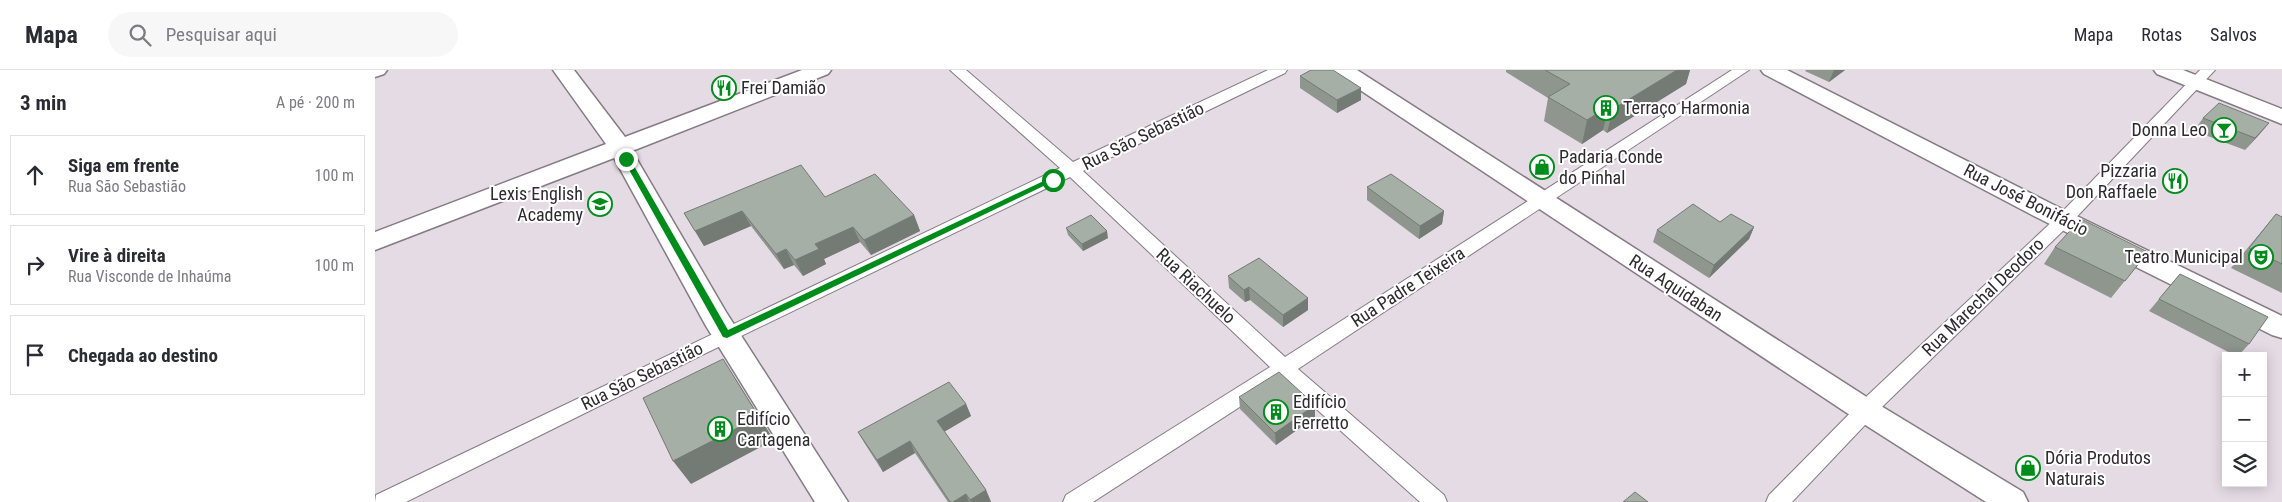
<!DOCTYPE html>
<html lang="pt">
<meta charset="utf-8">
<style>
:root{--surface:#fff;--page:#f7f7f7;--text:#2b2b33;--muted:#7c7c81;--line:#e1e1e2}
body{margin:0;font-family:"Roboto Condensed",sans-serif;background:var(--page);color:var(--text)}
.controls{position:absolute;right:15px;bottom:15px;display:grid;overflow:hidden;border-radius:0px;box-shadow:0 2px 12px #0003}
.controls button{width:45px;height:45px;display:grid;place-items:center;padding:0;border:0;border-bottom:1px solid var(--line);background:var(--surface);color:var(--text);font:25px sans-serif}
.stop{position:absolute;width:15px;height:15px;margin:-11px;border:4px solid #008c1b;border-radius:50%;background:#fff}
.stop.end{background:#008c1b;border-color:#fff;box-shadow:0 1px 5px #0008}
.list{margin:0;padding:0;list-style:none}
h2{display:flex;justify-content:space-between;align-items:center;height:65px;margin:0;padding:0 20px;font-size:21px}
h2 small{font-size:16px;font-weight:400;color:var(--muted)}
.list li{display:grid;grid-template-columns:32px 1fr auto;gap:15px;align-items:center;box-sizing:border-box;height:80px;margin:0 10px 10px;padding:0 10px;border:1px solid var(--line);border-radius:0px}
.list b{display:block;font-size:19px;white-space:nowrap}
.list p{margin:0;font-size:16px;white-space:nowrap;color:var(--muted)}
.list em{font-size:16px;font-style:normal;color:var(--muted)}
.icon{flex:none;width:28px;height:28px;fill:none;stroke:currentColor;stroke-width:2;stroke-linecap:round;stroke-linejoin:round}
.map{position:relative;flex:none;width:1907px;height:432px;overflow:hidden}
header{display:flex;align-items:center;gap:30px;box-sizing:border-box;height:70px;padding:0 25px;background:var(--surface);border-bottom:1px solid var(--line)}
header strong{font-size:24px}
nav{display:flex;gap:28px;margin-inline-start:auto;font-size:18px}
.search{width:350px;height:45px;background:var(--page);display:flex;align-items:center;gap:12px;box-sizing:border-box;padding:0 18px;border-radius:28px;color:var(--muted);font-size:19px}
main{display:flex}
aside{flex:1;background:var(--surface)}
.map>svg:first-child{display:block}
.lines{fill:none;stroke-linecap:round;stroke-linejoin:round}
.street-casing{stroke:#857b84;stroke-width:2}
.secondary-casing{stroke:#857b84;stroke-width:3}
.street{fill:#fff;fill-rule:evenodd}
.secondary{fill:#fff;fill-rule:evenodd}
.wall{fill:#8e968e}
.shaded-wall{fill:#747a74}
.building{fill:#a5afa5;stroke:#747a74}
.route{fill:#008c1b}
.labels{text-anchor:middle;stroke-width:4;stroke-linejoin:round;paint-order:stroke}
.poi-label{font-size:18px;fill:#2e2b2e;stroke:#fff;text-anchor:start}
.street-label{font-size:18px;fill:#2e2b2e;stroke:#fff}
</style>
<header>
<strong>Mapa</strong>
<div class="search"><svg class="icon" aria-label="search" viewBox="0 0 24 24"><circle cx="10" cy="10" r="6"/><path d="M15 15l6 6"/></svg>Pesquisar aqui</div>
<nav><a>Mapa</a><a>Rotas</a><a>Salvos</a></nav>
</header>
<main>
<aside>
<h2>3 min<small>A pé · 200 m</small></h2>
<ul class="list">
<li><svg class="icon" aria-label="ahead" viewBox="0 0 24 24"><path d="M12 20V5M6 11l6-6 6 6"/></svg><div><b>Siga em frente</b><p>Rua São Sebastião</p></div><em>100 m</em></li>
<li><svg class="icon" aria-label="right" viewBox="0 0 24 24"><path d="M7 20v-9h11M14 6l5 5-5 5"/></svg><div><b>Vire à direita</b><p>Rua Visconde de Inhaúma</p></div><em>100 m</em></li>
<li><svg class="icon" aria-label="arrive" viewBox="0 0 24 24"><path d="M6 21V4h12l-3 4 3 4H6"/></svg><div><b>Chegada ao destino</b></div></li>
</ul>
</aside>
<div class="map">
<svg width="1907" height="432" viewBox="0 0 1907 432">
<rect width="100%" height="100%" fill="#e5dbe5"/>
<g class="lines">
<defs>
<path id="street" d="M575,0h16l107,92 195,-92h19l-2,3 -202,98 202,186 447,-287h17l-451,299 146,126 3,7h-27l-137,-123 -190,123h-30l3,-7 204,-128 -200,-190 -366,177 -298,148h-31l1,-7 684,-327z
M1825,0h15l-145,154 -188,183 -90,95h-26l3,-7 99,-100 190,-179z"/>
<path id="secondary" d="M0,0h12l-3,4 -9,3z
M178,0h21l51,67 177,-67h29l-3,4 -196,77 94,161 122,190h-33l-109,-176 -92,-168 -239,92v-18l231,-88z
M958,0h24l519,333 147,89 5,10h-42l-130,-83 -520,-345z
M1386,0h26l265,134 230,112v22l-10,-3 -238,-119 -270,-142z
M1779,0h29l99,39v15l-125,-50z"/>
</defs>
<!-- street casing -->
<use href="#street" class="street-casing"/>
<!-- secondary casing -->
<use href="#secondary" class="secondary-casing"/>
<!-- street -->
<use href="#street" class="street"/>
<!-- secondary -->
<use href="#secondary" class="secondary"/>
</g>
<!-- wall -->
<path class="wall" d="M1131,0h184l-4,14 -79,49 -4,-3 -21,14 -38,-23 4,-23 -42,-26z
M1431,0h39l-16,12 -24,-11z
M925,6l61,12v12l-24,13 -37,-25z
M1828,48l66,5 -24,27 -51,-19z
M992,117l77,24 -2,13 -23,15 -52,-39z
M450,127l89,18 6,16 -49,24 -11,-13 -36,17 2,5 -23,12 -9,-11 -10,4 -33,-43 -47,20 -20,-33z
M1901,144l6,3v76l-51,-25z
M1345,152l34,5 -5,12 -40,39 -56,-36 4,-12z
M691,158l42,10 -25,13 -15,-16z
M1680,177l93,5 -37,46 -67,-34z
M1805,204l69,70 -11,12h-2l-87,-45z
M853,206l80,22v12l-25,17 -33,-27 -5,2 -16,-14z
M864,327l76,8v12l-39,28 -36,-36z
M591,334l5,12 -27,16 42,58 5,12h-43l-33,-49 -32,19 -18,-28 -7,-12z"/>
<!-- shaded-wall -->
<path class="shaded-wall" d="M1302,0h13l-4,14 -79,49 6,-24z
M1459,0h11l-16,12z
M986,18v12l-24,13v-13z
M1234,36l-6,24 -21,14 5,-24z
M1894,53l-10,12 -14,15 10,-12z
M367,141l9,15 -47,20 -9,-15z
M1069,141l-2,13 -23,15 1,-13z
M539,145l6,16 -49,24 -7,-15z
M478,157l7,15 -36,17 2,5 -23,12 -8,-16 20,-16z
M1379,157l-5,12 -40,39 5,-13z
M732,161l1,7 -25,13 -1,-7z
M411,179l8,16 -10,4 -8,-15z
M874,217l1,13 -5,2 -1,-12z
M933,228v12l-25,17v-12z
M348,289l51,81 -83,44 -18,-23z
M591,334l5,12 -29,17 -5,-12z
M940,335v12l-39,28 -1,-12z
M535,371l5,12 -32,19 -6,-12z
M611,420l5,12h-20l-1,-2z
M591,424l3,8h-16z"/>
<!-- building -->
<path class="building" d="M936,0h22l28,18 -24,12 -37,-24z
M1170,0h132l-64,39 -4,-3 -22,14 -39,-23 22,-13z
M1844,33l50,20 -14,15 -52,-20z
M426,95l24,32 50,-23 39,41 -50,25 -11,-13 -38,17 4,5 -24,11 -9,-11 -10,5 -34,-43 -47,20 -11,-18z
M1016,104l53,37 -24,15 -53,-39z
M1318,134l27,18 11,-8 23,13 -40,38 -57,-35z
M1901,144l6,3v47l-33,-16z
M716,145l16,16 -25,13 -16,-16z
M1706,149l67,33 -23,29 -70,-34z
M884,188l49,40 -25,17 -34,-28 -5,3 -16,-14z
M1805,204l88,43 -19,27 -90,-45z
M348,289l36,58 -86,44 -30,-63z
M904,302l36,33 -40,28 -36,-36z
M574,312l17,22 -29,17 49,69 -16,10 -4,-6 -13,8h-3l-40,-61 -33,19 -19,-28z
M1260,422l13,10h-25z"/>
<!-- route -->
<path class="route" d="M249,87l6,2 98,171 322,-152 6,2 -329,158 -4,-1 -100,-178z"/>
<!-- icons -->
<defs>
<symbol id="restaurant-ring" viewBox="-11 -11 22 22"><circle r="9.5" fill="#fff" stroke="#008c1b" stroke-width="1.5"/><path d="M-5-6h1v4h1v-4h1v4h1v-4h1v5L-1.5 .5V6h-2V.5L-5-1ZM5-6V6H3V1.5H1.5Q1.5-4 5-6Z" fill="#008c1b"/></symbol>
<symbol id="building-ring" viewBox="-11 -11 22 22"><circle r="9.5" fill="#fff" stroke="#008c1b" stroke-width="1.5"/><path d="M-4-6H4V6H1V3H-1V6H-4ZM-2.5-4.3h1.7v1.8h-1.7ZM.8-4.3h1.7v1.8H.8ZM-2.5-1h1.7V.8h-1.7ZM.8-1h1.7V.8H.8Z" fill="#008c1b"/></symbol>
<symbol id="bar-ring" viewBox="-11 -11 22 22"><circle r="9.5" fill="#fff" stroke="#008c1b" stroke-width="1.5"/><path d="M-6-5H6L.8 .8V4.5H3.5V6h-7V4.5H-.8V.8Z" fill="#008c1b"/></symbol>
<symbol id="shop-ring" viewBox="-11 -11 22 22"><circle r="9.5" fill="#fff" stroke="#008c1b" stroke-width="1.5"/><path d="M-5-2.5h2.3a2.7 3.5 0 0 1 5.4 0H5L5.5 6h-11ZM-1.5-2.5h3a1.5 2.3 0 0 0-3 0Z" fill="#008c1b"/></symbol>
<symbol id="school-ring" viewBox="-11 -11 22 22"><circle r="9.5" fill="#fff" stroke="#008c1b" stroke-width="1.5"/><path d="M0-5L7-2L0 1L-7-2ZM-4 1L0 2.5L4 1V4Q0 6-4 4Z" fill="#008c1b"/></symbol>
<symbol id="theatre-ring" viewBox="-11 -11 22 22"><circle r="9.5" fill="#fff" stroke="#008c1b" stroke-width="1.5"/><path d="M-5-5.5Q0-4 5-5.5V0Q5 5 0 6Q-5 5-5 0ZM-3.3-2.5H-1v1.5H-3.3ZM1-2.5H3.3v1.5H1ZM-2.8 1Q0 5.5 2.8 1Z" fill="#008c1b"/></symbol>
</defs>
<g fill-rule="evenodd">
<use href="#restaurant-ring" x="335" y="4" width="28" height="28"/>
<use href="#building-ring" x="1217" y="24" width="28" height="28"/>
<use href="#bar-ring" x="1835" y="46" width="28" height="28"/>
<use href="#shop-ring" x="1153" y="83" width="28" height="28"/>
<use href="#restaurant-ring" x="1786" y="97" width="28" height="28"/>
<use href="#school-ring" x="211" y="120" width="28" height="28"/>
<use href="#theatre-ring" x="1872" y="173" width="28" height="28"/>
<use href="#building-ring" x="887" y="328" width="28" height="28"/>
<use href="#building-ring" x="331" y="345" width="28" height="28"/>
<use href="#shop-ring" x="1639" y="384" width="28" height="28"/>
</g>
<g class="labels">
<!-- poi labels -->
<g class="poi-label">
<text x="366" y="24">Frei Damião</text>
<text x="1248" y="44">Terraço Harmonia</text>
<text x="1832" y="66" text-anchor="end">Donna Leo</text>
<text x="1184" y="93">Padaria Conde<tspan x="1184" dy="21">do Pinhal</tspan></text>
<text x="1782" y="107" text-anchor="end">Pizzaria<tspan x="1782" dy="21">Don Raffaele</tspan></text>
<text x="208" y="130" text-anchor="end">Lexis English<tspan x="208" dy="21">Academy</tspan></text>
<text x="1868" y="193" text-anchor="end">Teatro Municipal</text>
<text x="918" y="338">Edifício<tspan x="918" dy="21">Ferretto</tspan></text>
<text x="362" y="355">Edifício<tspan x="362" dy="21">Cartagena</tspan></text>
<text x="1670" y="394">Dória Produtos<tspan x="1670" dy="21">Naturais</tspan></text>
</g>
<!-- street labels -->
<g class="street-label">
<text transform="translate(768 66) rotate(-26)" y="6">Rua São Sebastião</text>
<text transform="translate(1651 130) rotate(27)" y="6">Rua José Bonifácio</text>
<text transform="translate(821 216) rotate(43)" y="6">Rua Riachuelo</text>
<text transform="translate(1033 217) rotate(-33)" y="6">Rua Padre Teixeira</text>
<text transform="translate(1301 218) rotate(33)" y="6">Rua Aquidaban</text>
<text transform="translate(1608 227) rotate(-44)" y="6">Rua Marechal Deodoro</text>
<text transform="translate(267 306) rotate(-26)" y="6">Rua São Sebastião</text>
</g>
</g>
</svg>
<div class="controls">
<button>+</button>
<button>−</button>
<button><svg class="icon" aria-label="layers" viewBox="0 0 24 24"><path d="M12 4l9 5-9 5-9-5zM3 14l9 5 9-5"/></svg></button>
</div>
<div class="stop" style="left:678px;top:110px"></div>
<div class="stop end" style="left:251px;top:89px"></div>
</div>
</main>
